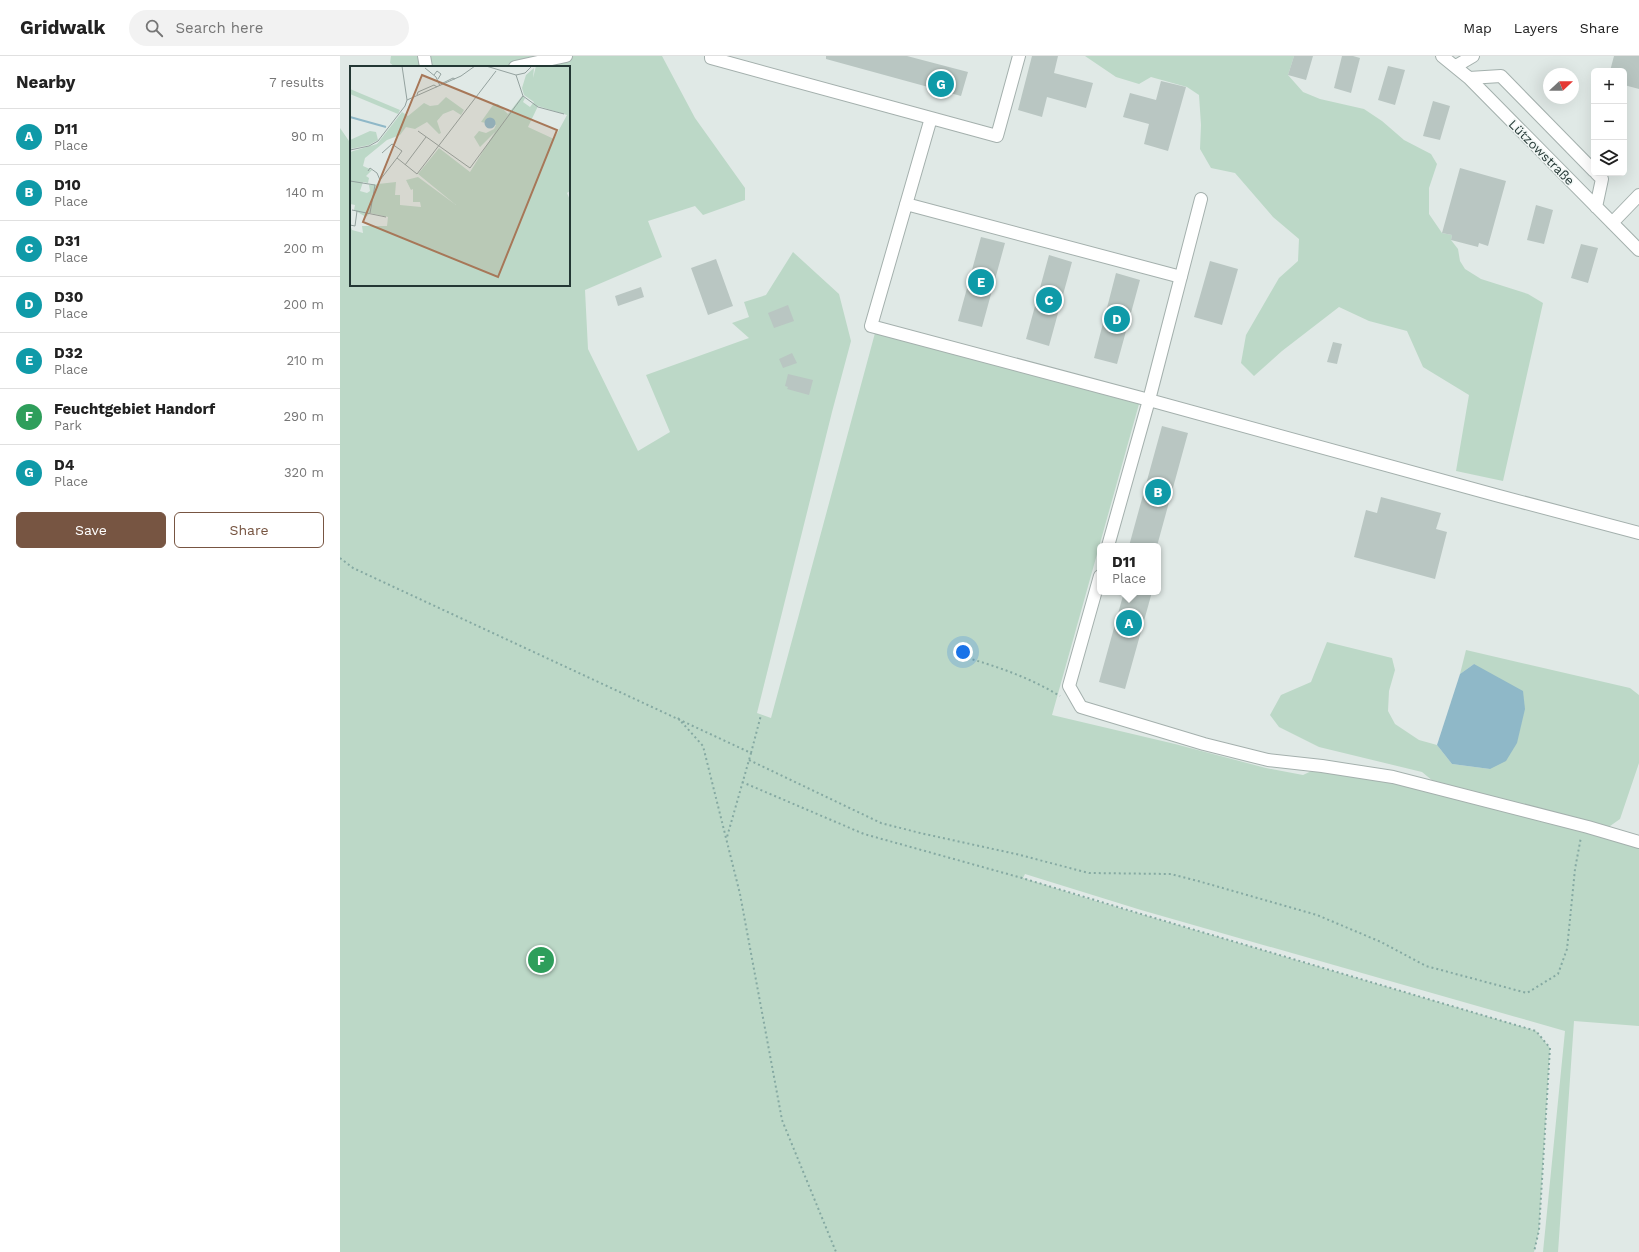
<!DOCTYPE html>
<meta charset="utf-8">
<style>
:root{--surface:#fff;--page:#f2f2f2;--text:#222;--muted:#767676;--line:#e0e0e0;--accent:#775542}
body{margin:0;font-family:"Work Sans",sans-serif;background:var(--page);color:var(--text)}
.controls{position:absolute;right:12px;top:12px;display:grid;overflow:hidden;border-radius:6px;box-shadow:0 4px 16px #0002}
.controls button{width:36px;height:36px;display:grid;place-items:center;padding:0;border:0;border-bottom:1px solid var(--line);background:var(--surface);color:var(--text);font:20px sans-serif}
.compass{position:absolute;left:1203px;top:12px;width:36px;height:36px;border-radius:50%;background:var(--surface);box-shadow:0 4px 16px #0002;rotate:68deg}
.you{position:absolute;left:623px;top:596px;width:14px;height:14px;margin:-10px;border:3px solid #fff;border-radius:50%;background:#1a73e8;box-shadow:0 0 0 6px #1a73e833}
.badge{display:grid;place-items:center;width:26px;height:26px;border-radius:50%;background:var(--accent);color:#fff;font-size:13px;font-weight:700}
.pin{position:absolute;translate:-50% -50%;border:2px solid #fff;box-shadow:0 1px 4px #0006}
.popup{position:absolute;left:757px;top:487px;width:64px;height:52px;box-sizing:border-box;display:grid;place-content:center;border-radius:6px;background:var(--surface);filter:drop-shadow(0 1px 3px #0005);font-size:13px;white-space:nowrap;color:var(--muted)}
.popup b{font-size:15px;color:var(--text)}
.popup::after{content:'';position:absolute;left:50%;top:100%;margin-left:-8px;border:8px solid transparent;border-top-color:var(--surface)}
.list{margin:0;padding:0;list-style:none}
h2{display:flex;justify-content:space-between;align-items:center;height:52px;margin:0;padding:0 16px;font-size:17px}
h2 small{font-size:13px;font-weight:400;color:var(--muted)}
.list li{display:grid;grid-template-columns:26px 1fr auto;gap:12px;align-items:center;box-sizing:border-box;height:56px;padding:0 16px;border-top:1px solid var(--line)}
.list b{display:block;font-size:15px;white-space:nowrap}
.list p{margin:0;font-size:13px;white-space:nowrap;color:var(--muted)}
.list em{font-size:13px;font-style:normal;color:var(--muted)}
.actions{display:flex;gap:8px;padding:12px 16px}
.actions a{flex:1;padding:9px 0;border:1px solid var(--accent);border-radius:6px;text-align:center;font-size:14px;color:var(--accent)}
.actions .main{background:var(--accent);color:#fff}
.icon{flex:none;width:22px;height:22px;fill:none;stroke:currentColor;stroke-width:2;stroke-linecap:round;stroke-linejoin:round}
.map{position:relative;flex:none;width:1299px;height:1196px;overflow:hidden}
header{display:flex;align-items:center;gap:24px;box-sizing:border-box;height:56px;padding:0 20px;background:var(--surface);border-bottom:1px solid var(--line)}
header strong{font-size:19px}
nav{display:flex;gap:22px;margin-inline-start:auto;font-size:14px}
.search{width:280px;height:36px;background:var(--page);display:flex;align-items:center;gap:10px;box-sizing:border-box;padding:0 14px;border-radius:22px;color:var(--muted);font-size:15px}
main{display:flex}
aside{flex:1;background:var(--surface)}
.map>svg:first-child{display:block}
.green{fill:#bcd8c7}
.water{fill:#8fb8c8}
.building{fill:#b9c6c2}
.lines{fill:none;stroke-linecap:round;stroke-linejoin:round}
.minor-casing{stroke:#a4b0ad;stroke-width:14}
.path{stroke:#85a9a2;stroke-width:2;stroke-dasharray:2 3;stroke-linecap:butt}
.minor{stroke:#fff;stroke-width:12}
.labels{text-anchor:middle;stroke-width:3;stroke-linejoin:round;paint-order:stroke}
.street-label{font-size:13px;fill:#233734;stroke:#f0f6f4}
.inset-river{fill:none;stroke:#8fb8c8;stroke-width:2}
.inset-road{fill:none;stroke:#94a29f;stroke-width:1}
.view{fill:#a77758;fill-opacity:0.15;stroke:#a77758;stroke-width:2}
.inset-edge{fill:none;stroke:#233734;stroke-width:2}
</style>
<header>
<strong>Gridwalk</strong>
<div class="search"><svg class="icon" aria-label="search" viewBox="0 0 24 24"><circle cx="10" cy="10" r="6"/><path d="M15 15l6 6"/></svg>Search here</div>
<nav><a>Map</a><a>Layers</a><a>Share</a></nav>
</header>
<main>
<aside>
<h2>Nearby<small>7 results</small></h2>
<ul class="list">
<li><span class="badge" style="background:#0f9aa8">A</span><div><b>D11</b><p>Place</p></div><em>90 m</em></li>
<li><span class="badge" style="background:#0f9aa8">B</span><div><b>D10</b><p>Place</p></div><em>140 m</em></li>
<li><span class="badge" style="background:#0f9aa8">C</span><div><b>D31</b><p>Place</p></div><em>200 m</em></li>
<li><span class="badge" style="background:#0f9aa8">D</span><div><b>D30</b><p>Place</p></div><em>200 m</em></li>
<li><span class="badge" style="background:#0f9aa8">E</span><div><b>D32</b><p>Place</p></div><em>210 m</em></li>
<li><span class="badge" style="background:#2e9e5b">F</span><div><b>Feuchtgebiet Handorf</b><p>Park</p></div><em>290 m</em></li>
<li><span class="badge" style="background:#0f9aa8">G</span><div><b>D4</b><p>Place</p></div><em>320 m</em></li>
</ul>
<div class="actions"><a class="main">Save</a><a>Share</a></div>
</aside>
<div class="map">
<svg width="1299" height="1196" viewBox="0 0 1299 1196">
<rect width="100%" height="100%" fill="#e0e9e6"/>
<!-- green -->
<path class="green" d="M51,0h271l33,62 50,70v12l-42,15 -8,-9 -47,15 14,36 -77,33 3,59 50,102 32,-19 -24,-57 103,-37 -17,-15 17,-6 -5,-15 22,-7 27,-43 46,42 12,47 -19,71 -75,301 14,5 104,-385 264,71 -87,311 123,29 91,24 37,7 19,-9 131,25 -20,-10 -11,-9 -103,-25 -40,-20 -9,-12 11,-20 30,-13 16,-40 65,16 3,12 -6,21 -1,20 7,13 24,16 18,5 15,19 38,5 -16,-105 -14,10 6,-24 164,38 9,7v68l-19,56 -17,12 36,11v184l-65,-5 -16,231h-15l22,-221 -424,-121 -116,-36 -2,4 63,20 450,133 14,17 -11,182 -5,22h-1194v-1124l9,13 2,6v138h218v-218h-174l-5,-4z
M745,0h209l-6,19 15,17 17,7 44,10 18,12 22,19 27,14 6,10 -8,24v26l13,19 10,2 -1,5 7,9 2,12 5,8 16,10 47,15 15,9 -40,178 -47,-10 13,-76 -46,-28 -16,-36 -38,-10 -30,-14 -57,44 -28,25 -13,-13 5,-28 33,-57 19,-17 1,-22 -26,-22 -38,-44 -24,-5 -11,-19 1,-24 -2,-30 -12,-8 -36,-10 -12,7 -23,-7z"/>
<!-- water -->
<path class="water" d="M1134,608l49,27 2,18 -8,34 -11,18 -16,8 -38,-5 -15,-19 23,-71z"/>
<!-- building -->
<path class="building" d="M486,0h81l61,16 -7,24 -135,-37z
M692,0h26l-4,17 39,10 -7,25 -39,-11 -5,20 -24,-7z
M954,0h19l-7,24 -18,-5z
M1002,0h11l7,2 -9,35 -17,-5z
M1274,0h25v33l-15,-4v-14h-14z
M1048,10l17,4 -10,35 -17,-5z
M821,25l25,6 -18,64 -24,-7 5,-20 -26,-7 7,-24 26,7z
M1093,45l17,5 -10,34 -17,-4z
M1120,112l46,13 -18,65 -9,-3 -1,4 -27,-7 1,-5 -10,-2z
M1196,149l17,5 -9,34 -17,-4z
M641,181l24,6 -23,84 -24,-6z
M1241,188l17,4 -10,35 -17,-5z
M709,199l23,7 -23,84 -23,-7z
M376,203l17,47 -25,9 -17,-47z
M870,205l28,8 -16,56 -28,-8z
M776,217l24,7 -23,84 -23,-6z
M301,231l3,10 -26,9 -3,-10z
M448,249l6,16 -20,7 -6,-15z
M993,286l9,2 -5,20 -10,-2z
M452,297l5,10 -14,5 -4,-9z
M448,318l25,6 -4,15 -22,-6 1,-2 -3,-1z
M822,370l26,7 -31,113h-28z
M1041,441l60,16 -5,16 11,3 -12,47 -81,-22 12,-47 11,3z
M784,536h28l-27,97 -26,-7z"/>
<g class="lines">
<defs>
<path id="minor" d="M84,0l2,11
M371,0v2l220,60
M679,0l-22,80 -66,-18 -60,208 278,74 350,96 140,37
M1102,0l27,22 170,172
M1116,10l17,-10
M175,11l51,-11
M1129,22l32,-2 93,95
M1256,117l6,6 -6,28
M566,148l275,73
M1272,167l27,-28
M768,490l41,-146 52,-201
M760,520l-31,110 12,21 123,37 64,16 54,6 71,11 195,50 51,15"/>
</defs>
<!-- minor casing -->
<use href="#minor" class="minor-casing"/>
<!-- path -->
<path class="path" d="M0,502l13,10 398,185 -24,84
M618,599c37,11 69,21 102,41
M338,662l25,28 37,148 42,226 54,132
M411,697l10,-38
M409,704l132,63 39,10 96,21 73,19 82,1 27,7 119,34 64,27 45,24 101,27 31,-19 9,-25 8,-80 6,-32
M402,726l122,52 158,44 119,36 395,117 14,17 -11,182 -5,22"/>
<!-- minor -->
<use href="#minor" class="minor"/>
</g>
<g class="labels">
<!-- street labels -->
<g class="street-label">
<text transform="translate(1202 96) rotate(45)" y="5">Lützowstraße</text>
</g>
</g>
<!-- overview -->
<g transform="translate(10 10)">
<rect width="220" height="220" fill="#e0e9e6"/>
<path d="M186,0h34v125l-3,2 3,7v86h-220v-61l2,5 11,3 -1,-7h25l1,-9 -18,-4 -4,4 -12,-7 1,-5 -5,-1v-52l27,-8 25,-32 6,4 16,-13 6,3 8,-1 8,-8 18,13 -3,5 -8,-5 -10,4 -6,7 4,12 -2,1 -12,-12 -12,7 -9,-2 -6,8 -13,5 -22,18 -2,8 9,4 -6,6 3,2 -1,5 -5,-1 -3,9 7,2 3,-2 -1,-6 27,-3 -1,13h5v10l21,2 -1,-5h-7v-13l-2,1 -5,-10 12,-3 38,28 -38,-31 21,-26 31,24 25,-40 -15,15 -6,-10 5,-6 7,2 8,-4 2,-4 -15,-3 12,-17 5,-1 10,10 14,-18 3,2 -2,4 7,5 4,-5 -10,-7 -2,-7 4,-13 8,-7 -1,10zM188,40l29,9 -13,24 -26,-12zM0,23l50,21 -2,4 -48,-20zM20,65l6,1 2,8 -9,5 -19,4v-9z" fill="#bcd8c7" fill-rule="evenodd"/>
<path d="M134.5 57a5.5 5.5 0 1 1 11 0a5.5 5.5 0 1 1-11 0Z" fill="#8fb8c8"/>
<path class="inset-river" d="M0,51l36,10"/>
<path class="inset-road" d="M136,0l30,9 9,-2 7,-7M75,2l11,9 4,9M84,9l3,-4 4,3 -3,5M166,9l7,21 15,11 26,7M93,17l10,-5 2,1M67,29l1,-3 16,-7 3,2M57,34l54,-24 14,-10M68,65l52,37 53,-72M0,84l19,-4 9,-5 27,-35 2,-6 -5,-34M32,87l10,-9 10,7 -5,7 20,16 79,-103M55,99l21,-28M18,105l2,-3 7,5 3,7 17,-22M0,115l25,4 -5,28M2,144l34,7M0,159l5,1 2,-15"/>
<path class="view" d="M72,9l135,55 -59,147 -135,-55z"/>
<rect width="220" height="220" class="inset-edge"/>
</g>
</svg>
<div class="controls">
<button>+</button>
<button>−</button>
<button><svg class="icon" aria-label="layers" viewBox="0 0 24 24"><path d="M12 4l9 5-9 5-9-5zM3 14l9 5 9-5"/></svg></button>
</div>
<svg class="compass" viewBox="-18 -18 36 36"><path d="M0-13l5 13h-10z" fill="#e53935"/><path d="M0 13l5-13h-10z" fill="#767676"/></svg>
<div class="you"></div>
<div class="pin badge" style="left:789px;top:567px;background:#0f9aa8">A</div>
<div class="popup"><b>D11</b>Place</div>
<div class="pin badge" style="left:818px;top:436px;background:#0f9aa8">B</div>
<div class="pin badge" style="left:709px;top:244px;background:#0f9aa8">C</div>
<div class="pin badge" style="left:777px;top:263px;background:#0f9aa8">D</div>
<div class="pin badge" style="left:641px;top:226px;background:#0f9aa8">E</div>
<div class="pin badge" style="left:201px;top:904px;background:#2e9e5b">F</div>
<div class="pin badge" style="left:601px;top:28px;background:#0f9aa8">G</div>
</div>
</main>
